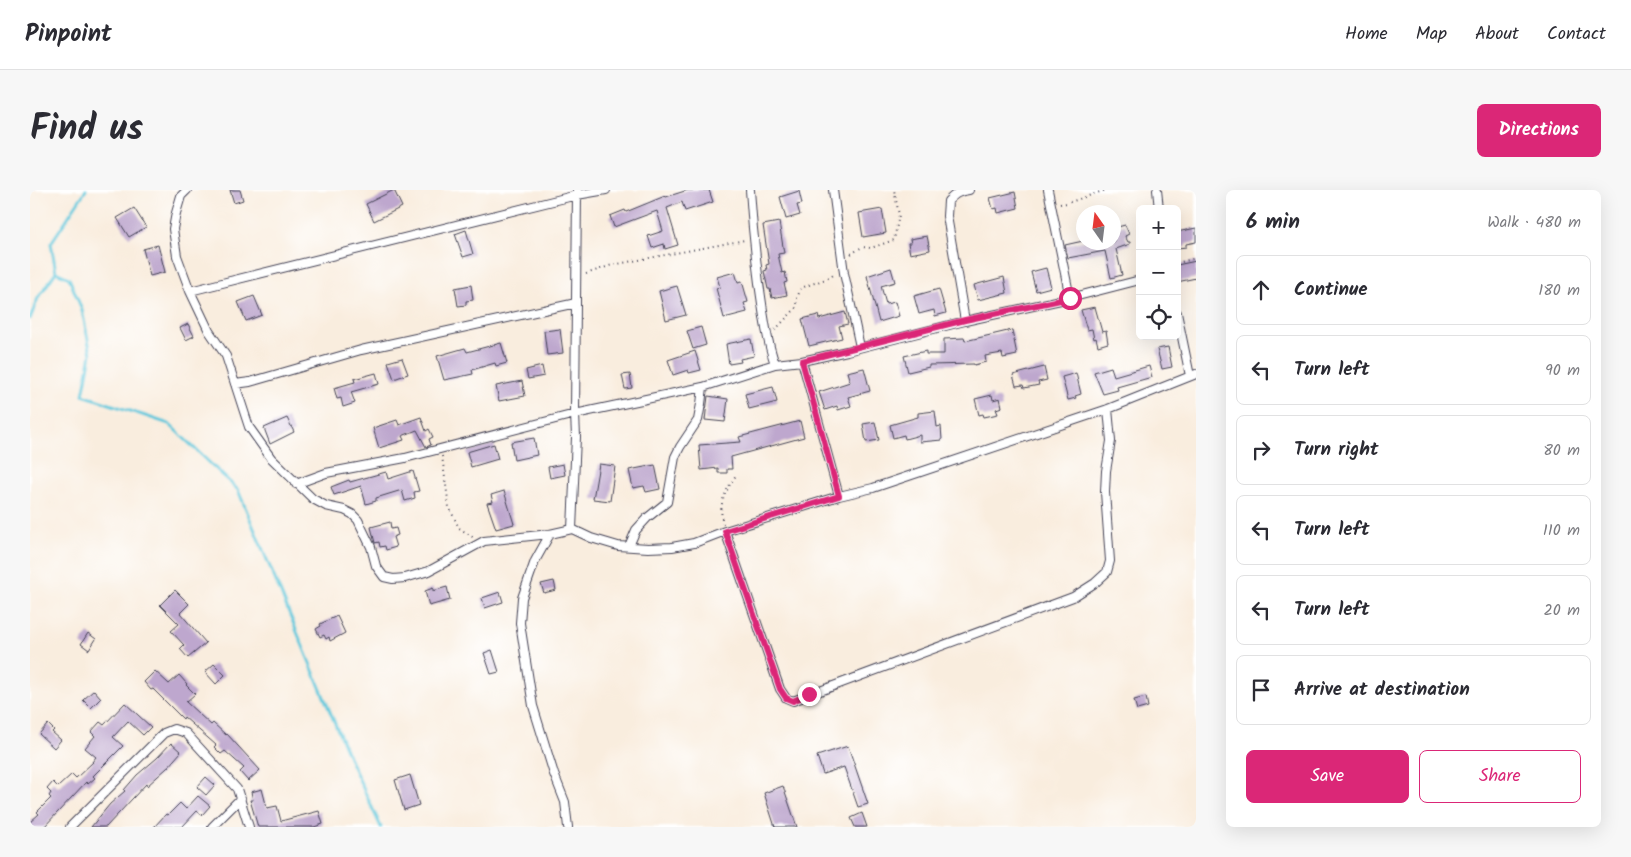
<!DOCTYPE html>
<meta charset="utf-8">
<style>
:root{--surface:#fff;--page:#f7f7f7;--text:#2b2b33;--muted:#7c7c81;--line:#e1e1e2;--accent:#db2777}
body{margin:0;font-family:Kalam,sans-serif;background:var(--page);color:var(--text)}
.controls{position:absolute;right:15px;top:15px;display:grid;overflow:hidden;border-radius:8px;box-shadow:0 5px 20px #0002}
.controls button{width:45px;height:45px;display:grid;place-items:center;padding:0;border:0;border-bottom:1px solid var(--line);background:var(--surface);color:var(--text);font:25px sans-serif}
.compass{position:absolute;left:1046px;top:15px;width:45px;height:45px;border-radius:50%;background:var(--surface);box-shadow:0 5px 20px #0002;rotate:346deg}
.stop{position:absolute;width:15px;height:15px;margin:-11px;border:4px solid #db2777;border-radius:50%;background:#fff}
.stop.end{background:#db2777;border-color:#fff;box-shadow:0 1px 5px #0008}
.list{margin:0;padding:0;list-style:none}
h2{display:flex;justify-content:space-between;align-items:center;height:65px;margin:0;padding:0 20px;font-size:21px}
h2 small{font-size:16px;font-weight:400;color:var(--muted)}
.list li{display:grid;grid-template-columns:32px 1fr auto;gap:15px;align-items:center;box-sizing:border-box;height:70px;margin:0 10px 10px;padding:0 10px;border:1px solid var(--line);border-radius:8px}
.list b{display:block;font-size:19px;white-space:nowrap}
.list em{font-size:16px;font-style:normal;color:var(--muted)}
.actions{display:flex;gap:10px;padding:15px 20px}
.actions a{flex:1;padding:11px 0;border:1px solid var(--accent);border-radius:8px;text-align:center;font-size:18px;color:var(--accent)}
.actions .main{background:var(--accent);color:#fff}
.icon{flex:none;width:28px;height:28px;fill:none;stroke:currentColor;stroke-width:2;stroke-linecap:round;stroke-linejoin:round}
.map{position:relative;flex:none;width:1166px;height:637px;overflow:hidden;border-radius:8px}
header{display:flex;align-items:center;gap:30px;box-sizing:border-box;height:70px;padding:0 25px;background:var(--surface);border-bottom:1px solid var(--line)}
header strong{font-size:24px}
nav{display:flex;gap:28px;margin-inline-start:auto;font-size:18px}
.intro{display:flex;align-items:center;justify-content:space-between;box-sizing:border-box;height:120px;padding:0 30px}
h1{margin:0;font-size:35px}
.button{padding:12px 22px;border-radius:8px;background:var(--accent);color:#fff;font-size:18px;font-weight:700}
main{display:flex;gap:30px;padding:0 30px}
aside{flex:1;background:var(--surface);border-radius:8px;box-shadow:0 5px 20px #0002}
.map>svg:first-child{display:block}
.lines{fill:none;stroke-linecap:round;stroke-linejoin:round}
.stream{stroke:#60c8dc;stroke-width:3}
.building{fill:#bea7ce}
.street-casing{stroke:#424053;stroke-width:10}
.path{stroke:#424053;stroke-width:2;stroke-dasharray:1 4;stroke-linecap:butt}
.street{stroke:#fff;stroke-width:8}
.route{stroke:#db2777;stroke-width:6}
</style>
<header>
<strong>Pinpoint</strong>
<nav><a>Home</a><a>Map</a><a>About</a><a>Contact</a></nav>
</header>
<div class="intro"><h1>Find us</h1><a class="button">Directions</a></div>
<main>
<div class="map">
<svg width="1166" height="637" viewBox="0 0 1166 637">
<rect width="100%" height="100%" fill="#fff"/>
<filter id="ink" filterUnits="userSpaceOnUse"><feTurbulence type="fractalNoise" baseFrequency=".02" numOctaves="2"/><feDisplacementMap in="SourceGraphic" scale="10" xChannelSelector="R" yChannelSelector="G"/><feConvolveMatrix kernelMatrix="1 2 1 2 8 2 1 2 1" color-interpolation-filters="sRGB"/></filter>
<filter id="wash" filterUnits="userSpaceOnUse"><feTurbulence type="fractalNoise" baseFrequency=".0096" numOctaves="4" result="noise"/><feDisplacementMap in="SourceGraphic" scale="20" xChannelSelector="R" yChannelSelector="G"/><feGaussianBlur stdDeviation="1.12" result="paint"/><feColorMatrix in="noise" values="0 0 0 0 0 0 0 0 0 0 0 0 0 0 0 0 0 1.4 0 .05"/><feComposite in="paint" operator="in"/></filter>
<g filter="url(#wash)">
<rect width="100%" height="100%" fill="#f9edde"/>
<g class="lines">
<!-- stream -->
<path class="stream" d="M26,82l13,6 13,32 9,44 -8,41 86,29 69,66 113,272 30,65
M0,129l8,-21 18,-26 -5,-29 35,-53"/>
</g>
<g id="blocks">
<!-- building -->
<path class="building" d="M200,0h10l3,10 -9,3z
M364,0l8,17 -28,14 -8,-17z
M658,0h21l4,12 -28,9 -3,-9 -15,6 11,37 -13,4 -1,-5 -12,4 -4,-12 15,-5 -6,-20 -43,16 -4,-11 15,-6 1,2 39,-16 1,1z
M769,1l3,13 -5,1 3,10 -14,4 -6,-22z
M985,2l3,16 -20,5 -1,-5 -4,1 -3,-11z
M104,18l12,19 -17,10 -12,-19z
M852,19l4,24 -23,4 -4,-24z
M749,32l5,31 -6,1 4,19 3,-1 2,10 -3,1 3,12 -15,3 -2,-9h-2l-4,-18 3,-1 -1,-5 3,-1 -6,-39z
M1095,35l4,9 -4,2 3,6h2v2l-14,5 6,26 -11,3 -6,-27 -37,7 -3,-13 18,-4 31,1v-14z
M1166,38v14l-10,2v3l-8,1 -1,-16z
M436,40l7,24 -10,3 -8,-23z
M897,46l3,14 -20,4 -2,-11h3l-1,-4z
M128,55l7,27 -15,4 -7,-27z
M1166,71v17l-19,4v-17z
M861,78l4,14 -14,4 5,18 9,-2 4,14 -20,6 -12,-46z
M1016,78l5,19 -15,4 -5,-19z
M705,82l3,10 4,-1 6,21 -4,1 3,9 -23,6 -8,-30 4,-1 -3,-10z
M974,87l3,16 -29,7 -4,-15z
M441,95l2,15 -7,1v4l-8,1 -3,-18z
M647,96l9,29 -20,5 -7,-29z
M909,99l7,24 -11,3 -1,-6 -15,4 -5,-18z
M224,106l8,19 -16,6 -8,-19z
M1065,117l7,25 4,-1 2,12 -10,3 -2,-8 -2,1 -2,-10 -5,1 -6,-20z
M815,122l3,12 -9,2 3,12 -33,8 -7,-27 16,-4 1,4z
M158,134l6,12 -8,4 -6,-12z
M671,137l5,18 -13,4 -6,-18z
M530,139l3,24 -16,2 -3,-24z
M982,140l5,25 -14,3 -1,-5 -17,3 1,6 -12,3v-1l-45,1v2l-21,5 -4,-16 22,-5v3h18v-15l20,-1 1,3z
M721,149l3,17 -14,3 1,3 -12,2 -3,-20z
M471,153l6,20 -11,3 -1,-3 -23,7 1,4 -29,6 -7,-24 28,-8 2,4z
M1138,157l4,20 -10,2 -5,-20z
M665,161l6,19 -12,3 -1,-3 -15,5 -5,-15z
M372,168l6,16 -14,5 -6,-17z
M512,176l2,10 -16,3 -2,-9z
M1119,176l3,11 -35,10 1,3 -15,4 -9,-22 17,-5 3,9z
M1014,177l3,13 -9,2 1,3 -15,3 -1,-3 -7,1 -3,-11z
M834,178l6,23 -22,6 3,9 -13,4 -1,-4 -12,4 -6,-18 31,-10 -3,-10z
M346,183l3,11 -28,8 4,11 -12,4 -2,-9 -4,1 -3,-11 21,-6 -1,-3z
M1046,183l5,21 -6,2 1,2 -8,2 -6,-23z
M600,184l2,14 -7,1 -3,-14z
M492,191l3,15 -26,5 -3,-15z
M743,197l4,15 -28,7 -4,-15z
M962,205l1,5 7,-2 2,9 -6,2 2,5 -14,3 -1,-3 -4,1 -4,-16z
M678,206l20,3 -3,23 -20,-2z
M905,221l2,16 4,-1 1,14 -22,2v-7l-15,4 -1,-4 -11,3 -3,-13 28,-8v-4z
M391,227l5,14 3,-2 4,8 -4,2 2,6 -5,2 -9,-17 -15,6 2,4 -25,8 -6,-20 24,-8 2,5z
M257,228l7,14 -24,12 -6,-16z
M770,231l4,16 -73,20 1,12h-5v4h-9v-5l-17,2 -2,-25 42,-3 -2,-5z
M845,232l4,18 -13,2 -3,-18z
M504,248l3,17 -23,5 -3,-18z
M464,254l4,15 -27,8 -4,-15z
M533,274l2,11 -15,3 -2,-11z
M569,274l16,2 -5,35 -17,-2z
M625,275l5,24 -14,3 -2,-6 -11,2 -4,-18z
M383,281l6,20 -5,1 1,6 -10,3 -3,-11 -26,8v3l-10,3 -5,-18 -27,9 -3,-8 18,-7 1,2 36,-10 2,7z
M474,301l10,33 -18,5 -9,-26 6,-1 -2,-7z
M360,332l1,7 5,-1 2,7 -5,2 3,10 -10,3 -1,-4 -5,1 -1,-5 -4,1 -4,-16z
M524,391l2,9 -12,3 -3,-9z
M417,397l3,13 -21,6 -4,-15 8,-3v3z
M145,400l14,14 -9,9 26,30 -18,15 -8,-9 4,-4 -13,-14 8,-7 -19,-19z
M470,402l3,10 -18,6 -3,-10z
M307,426l8,17 -15,8 -1,-4 -3,2 -2,-4 -4,2 -4,-8 5,-3 -1,-2z
M58,443l8,6 -7,11 -8,-6z
M462,460l7,22 -8,2 -7,-21z
M184,474l11,11 -9,9 -11,-12z
M125,481l14,13 10,-9 8,9 -1,1 9,9 -9,8 25,23 2,-2 13,12 1,-1 33,36 -12,11 -8,-9 4,-4 -19,-17 -4,3 -7,-7 2,-2 -32,-28 -1,2 -30,-30 -2,1 -7,-8z
M64,500l7,8 -10,10 -8,-8z
M1116,507l2,10 -11,3 -3,-10z
M95,513l26,24 -8,8 -15,-14 -15,16 10,9 -30,30 2,2 -7,6 -2,-2 -42,45h-14v-5l9,-8 -2,-2 14,-14 -2,-2 2,-3 -4,-4 6,-7 5,5 14,-13 4,4 17,-16h-1l4,-5 -11,-9 10,-12 -4,-4 9,-10 4,3z
M18,534l6,6 -2,2 9,8 -7,8 -15,-14z
M141,553l10,9 -14,16 -20,18 -1,-2 -40,43h-15l19,-23 15,-13 -1,-1 13,-15 20,-17z
M818,556l20,58 -10,3 -14,-40 -21,7 -6,-18z
M380,585l9,30 -15,5 -9,-30z
M176,587l9,8 -9,10 -9,-8z
M753,596l14,41h-22l-11,-34z
M232,599l5,19 10,-2 4,15 38,-10 4,13 -9,3h-56l-8,-27h3l-2,-8z
M168,606l12,10 -8,9 -5,-4 -15,16h-28l12,-13 2,1 12,-12 6,6z
M832,623l5,14h-12l-4,-9z"/>
</g>
</g>
<g filter="url(#ink)">
<use href="#blocks" fill-opacity="0" stroke="#424053" stroke-width="1"/>
<g class="lines">
<defs>
<path id="street" d="M157,0l-6,6 -5,17 -3,16 4,27 13,35 19,40 17,25 23,71 22,31 42,41 13,7 18,4 8,4 6,6 13,27 5,19 8,11 9,2 12,-1 24,-7 55,-30 66,-7 22,-5 4,-92 -1,-23 2,-224
M720,0c2,31 5,62 9,93 4,27 7,55 16,81
M803,0l11,83 16,74
M1018,0l22,108
M1127,0l2,19
M160,101l387,-96 29,-5
M1147,123l13,63
M935,131l-18,-105 1,-15c7,-7 11,-10 21,-11
M772,171l37,135
M205,194l15,-2 111,-32 215,-47
M1078,219l3,32 -5,30 -1,21 5,69 -3,11 -12,11 -22,14 -280,104 -7,-3 -6,-9 -55,-158 114,-35 34,-8 235,-79 88,-35
M266,294l30,-11 79,-15 170,-44 128,-27 72,-23 27,-3 45,-10 118,-30 105,-23 70,-18
M542,339l19,9 27,8 30,2 24,-1 22,-4 31,-12
M520,344l-15,27 -13,37 -2,25 13,83 21,68 11,28 3,25
M599,356l7,-16 11,-12 20,-16 8,-45 5,-10 18,-27 3,-16 2,-17
M40,637l94,-94 10,-4 12,4 51,56 12,38
M182,637l29,-29"/>
</defs>
<!-- street casing -->
<use href="#street" class="street-casing"/>
<!-- path -->
<path class="path" d="M1030,14l7,-1 39,-13
M821,64l11,-7 9,1 23,-8 5,-25 -5,-25
M1147,73l19,-5
M556,84l26,-9 133,-25
M745,140l22,-23v-9l4,-10 30,-11 4,-4
M412,266l7,51 10,21 15,10
M693,334c-5,-22 2,-31 13,-49"/>
<!-- street -->
<use href="#street" class="street"/>
</g>
</g>
<g class="lines" filter="url(#ink)">
<!-- route -->
<path class="route" d="M779,504l-16,7 -7,-3 -6,-9 -55,-158 114,-35 -37,-135 163,-41 105,-22"/>
</g>
</svg>
<div class="controls">
<button>+</button>
<button>−</button>
<button><svg class="icon" aria-label="locate" viewBox="0 0 24 24"><circle cx="12" cy="12" r="6"/><path d="M12 2v4M12 18v4M2 12h4M18 12h4"/></svg></button>
</div>
<svg class="compass" viewBox="-18 -18 36 36"><path d="M0-13l5 13h-10z" fill="#e53935"/><path d="M0 13l5-13h-10z" fill="#7c7c81"/></svg>
<div class="stop" style="left:1040px;top:108px"></div>
<div class="stop end" style="left:779px;top:504px"></div>
</div>
<aside>
<h2>6 min<small>Walk · 480 m</small></h2>
<ul class="list">
<li><svg class="icon" aria-label="ahead" viewBox="0 0 24 24"><path d="M12 20V5M6 11l6-6 6 6"/></svg><div><b>Continue</b></div><em>180 m</em></li>
<li><svg class="icon" aria-label="left" viewBox="0 0 24 24"><path d="M17 20v-9H6M10 6l-5 5 5 5"/></svg><div><b>Turn left</b></div><em>90 m</em></li>
<li><svg class="icon" aria-label="right" viewBox="0 0 24 24"><path d="M7 20v-9h11M14 6l5 5-5 5"/></svg><div><b>Turn right</b></div><em>80 m</em></li>
<li><svg class="icon" aria-label="left" viewBox="0 0 24 24"><path d="M17 20v-9H6M10 6l-5 5 5 5"/></svg><div><b>Turn left</b></div><em>110 m</em></li>
<li><svg class="icon" aria-label="left" viewBox="0 0 24 24"><path d="M17 20v-9H6M10 6l-5 5 5 5"/></svg><div><b>Turn left</b></div><em>20 m</em></li>
<li><svg class="icon" aria-label="arrive" viewBox="0 0 24 24"><path d="M6 21V4h12l-3 4 3 4H6"/></svg><div><b>Arrive at destination</b></div></li>
</ul>
<div class="actions"><a class="main">Save</a><a>Share</a></div>
</aside>
</main>
